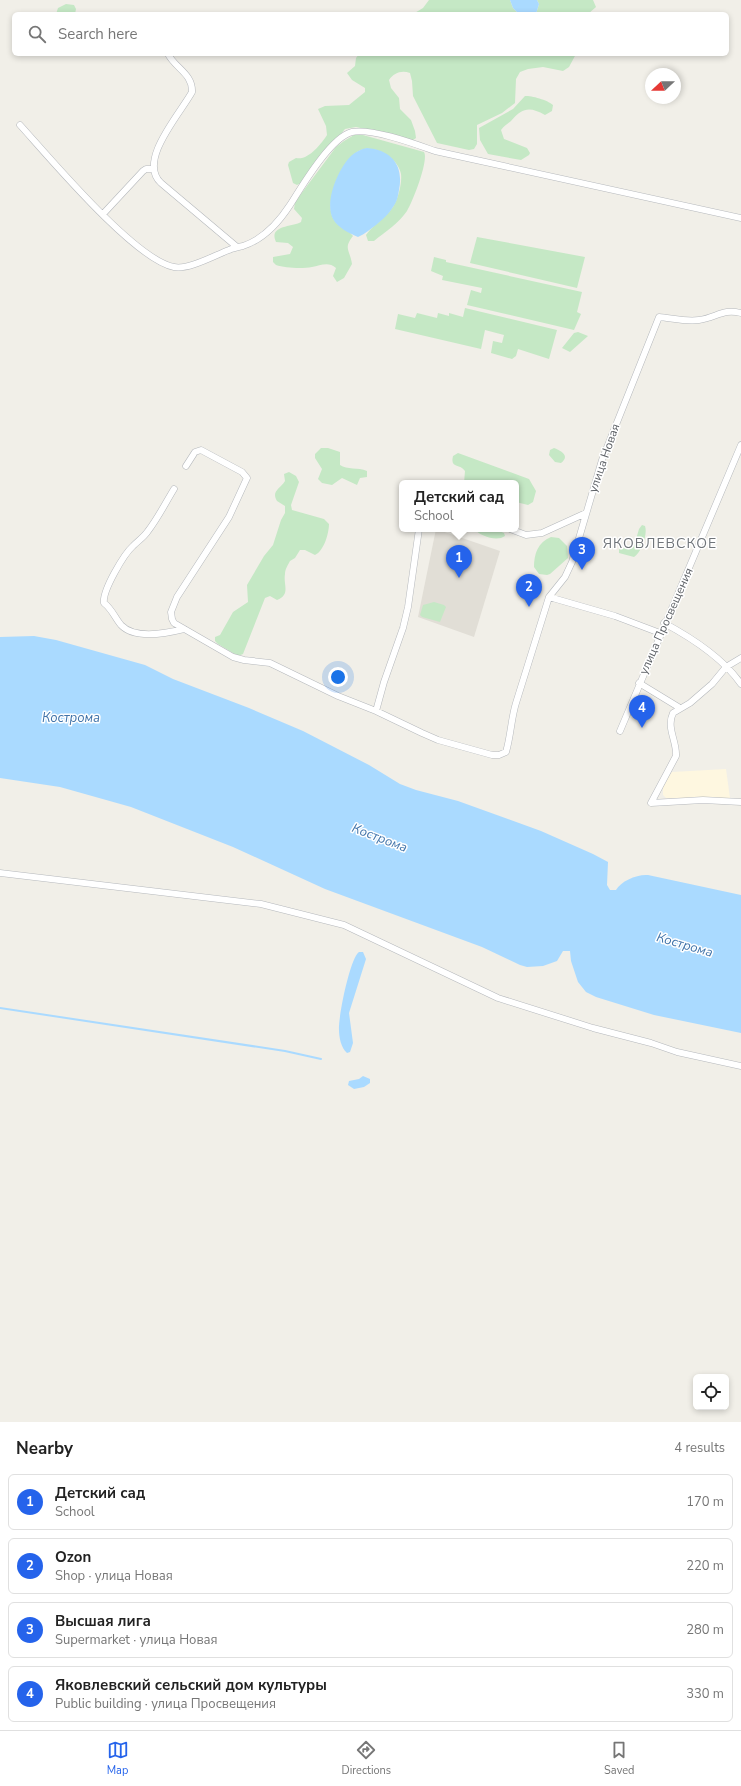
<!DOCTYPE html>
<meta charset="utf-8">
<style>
:root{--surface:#fff;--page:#f2f2f2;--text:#222;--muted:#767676;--line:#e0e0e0;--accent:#2563eb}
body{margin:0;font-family:"Nunito Sans",sans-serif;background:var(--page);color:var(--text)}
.controls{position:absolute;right:12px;bottom:12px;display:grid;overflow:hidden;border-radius:6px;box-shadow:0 2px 6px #0003}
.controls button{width:36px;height:36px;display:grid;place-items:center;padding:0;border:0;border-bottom:1px solid var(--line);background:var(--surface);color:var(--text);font:20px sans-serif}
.compass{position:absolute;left:645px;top:68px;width:36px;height:36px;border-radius:50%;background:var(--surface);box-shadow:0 2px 6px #0003;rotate:248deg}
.you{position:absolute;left:338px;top:677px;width:14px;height:14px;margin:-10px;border:3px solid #fff;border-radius:50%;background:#1a73e8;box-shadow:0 0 0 6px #1a73e833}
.badge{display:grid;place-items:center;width:26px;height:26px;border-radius:50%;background:var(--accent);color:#fff;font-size:13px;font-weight:700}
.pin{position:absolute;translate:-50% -33px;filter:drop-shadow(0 1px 2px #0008)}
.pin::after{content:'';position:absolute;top:21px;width:14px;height:12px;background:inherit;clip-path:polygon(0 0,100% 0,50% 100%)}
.popup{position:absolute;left:399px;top:480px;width:120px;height:52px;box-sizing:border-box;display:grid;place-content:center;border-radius:6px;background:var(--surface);filter:drop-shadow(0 1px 3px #0005);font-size:13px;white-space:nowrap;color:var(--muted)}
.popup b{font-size:15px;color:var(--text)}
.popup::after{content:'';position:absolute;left:50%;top:100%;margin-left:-8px;border:8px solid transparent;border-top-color:var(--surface)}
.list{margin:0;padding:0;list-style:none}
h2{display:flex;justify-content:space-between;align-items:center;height:52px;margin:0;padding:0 16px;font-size:17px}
h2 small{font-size:13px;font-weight:400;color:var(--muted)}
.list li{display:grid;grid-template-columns:26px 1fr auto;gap:12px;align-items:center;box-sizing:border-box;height:56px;margin:0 8px 8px;padding:0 8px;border:1px solid var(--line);border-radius:6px}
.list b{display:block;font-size:15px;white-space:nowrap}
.list p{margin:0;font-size:13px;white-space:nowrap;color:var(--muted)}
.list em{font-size:13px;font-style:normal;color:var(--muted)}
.icon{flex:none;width:22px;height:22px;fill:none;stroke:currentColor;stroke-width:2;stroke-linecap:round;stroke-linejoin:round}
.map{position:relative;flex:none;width:741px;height:1422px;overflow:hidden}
.search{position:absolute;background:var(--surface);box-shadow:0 2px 6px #0003;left:12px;right:12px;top:12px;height:44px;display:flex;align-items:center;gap:10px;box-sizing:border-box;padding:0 14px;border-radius:6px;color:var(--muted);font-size:15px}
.sheet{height:308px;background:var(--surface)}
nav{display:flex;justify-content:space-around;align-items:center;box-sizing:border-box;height:56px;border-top:1px solid var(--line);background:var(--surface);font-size:11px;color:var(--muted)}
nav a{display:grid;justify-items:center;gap:2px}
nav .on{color:var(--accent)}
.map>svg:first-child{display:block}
.commercial{fill:#fef7e0}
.education{fill:#e1ded6}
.green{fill:#c5e8c5}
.water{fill:#aadaff}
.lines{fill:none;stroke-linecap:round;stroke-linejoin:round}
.stream{stroke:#aadaff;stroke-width:2}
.minor-casing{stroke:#b5b8bc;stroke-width:7}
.minor{stroke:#fff;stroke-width:6}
.labels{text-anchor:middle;stroke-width:3;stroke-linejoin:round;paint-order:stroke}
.street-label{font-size:12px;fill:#5f6368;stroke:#fff}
.water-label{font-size:13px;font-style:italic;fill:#4174aa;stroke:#fff}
.quarter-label{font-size:14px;letter-spacing:1px;fill:#70757a;stroke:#fff}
</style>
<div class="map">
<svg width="741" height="1422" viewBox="0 0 741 1422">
<rect width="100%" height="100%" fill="#f1efe8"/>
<!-- commercial -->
<path class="commercial" d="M726,769l4,29h-64l-3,-3v-10l9,-13z"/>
<!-- education -->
<path class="education" d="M436,529l64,22 -26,86 -56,-20z"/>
<!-- green -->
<path class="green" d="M429,0h81l3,8 6,6h-106l10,-6z
M537,0h56l3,7 -8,7h-52l3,-10z
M66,4l8,1 2,4 -1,5h-19l2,-6z
M359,54h217l-7,13 -6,4 -20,-4 -15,2 -8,3 -4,7 -1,24 -13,10 -25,12v19l-3,5 -5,1 -32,-7 -24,-47 -1,-15 -2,-8c-9,-3 -16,0 -21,7l2,8 8,10 1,11 11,11 4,11 1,7 -3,2 -57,-13 -11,2 -44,54 -4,2 -4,-2 -5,-18 1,-3 7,-4c12,3 25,-14 31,-23l-1,-9 -8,-17 7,-3 24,-1 16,-13v-4l-13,-8 -5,-7 8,-7 1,-8z
M525,96c6,-1 25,5 28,9l-1,6 -7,4c-15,-8 -22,-8 -34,6 -4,3 -7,5 -10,9l3,9 23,9 3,5 -1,2 -8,5 -33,-6 -8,-14 -1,-12 34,-19z
M354,135h9l61,17c5,8 -11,49 -17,59 -8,12 -22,21 -33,30h-6l-2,-6c8,-12 24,-19 30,-34 3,-7 6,-19 5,-27 -2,-15 -26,-30 -40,-24 -18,7 -37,51 -28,68 4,9 15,11 20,18 -10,13 -3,14 -1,28l-8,14 -7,4 -4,-6 3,-8c-8,-7 -16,-2 -24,-1 -10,2 -27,1 -36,-2l-3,-3v-5l17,-3 3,-7 -5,-4 -12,-1c-8,-17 17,-15 25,-20l1,-4 -8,-9 1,-7 41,-55 8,-6z
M477,237l108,20 -8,31 -107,-25z
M434,257l12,3v2l136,30 -5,20 4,2 -7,16 -107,-25 4,-15 10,3 1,-5 -40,-8 1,-4 -12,-5z
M465,308l92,22 -8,29 -31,-10 -2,7 -4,3 -21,-6 2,-12 9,2 2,-8 -19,-5 -4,19 -86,-20 3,-15 17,4 2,-5 20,5 1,-5 11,3v-3l14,4z
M578,332l10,4 -18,16 -8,-4 12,-15z
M321,448h7l12,4v13c7,5 18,2 27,6v6l-7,1 -3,7 -15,-7 -10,7 -10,-2 -4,-4 4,-10 -7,-11v-4z
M554,448c8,3 16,8 7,15l-6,-1 -6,-7 1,-5z
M458,453l71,26 7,12 -3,11 -5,3 -12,-3v-19h-52l1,-12c-6,-8 -15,-2 -12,-15z
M289,472l7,4 3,6 -8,23 1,5 32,9 5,5c0,9 -5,27 -14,31l-10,-5h-5l-5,8 -5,3c-2,4 -5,8 -5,13 -2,11 6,20 -8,26l-7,-4 -5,2 -22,56 -5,2 -20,-12 -3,-3v-4l5,-2 13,-23 15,-10 -1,-17 17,-29 9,-11 8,-25 4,-7v-7l-8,-5c-6,-10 3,-12 8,-20l-1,-7z
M642,525l3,1c3,8 -4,27 -11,31l-15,-4v-6l11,2 4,-3 5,-17z
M474,529h20l10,4 1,3c-8,6 -25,0 -31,-7z
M551,537l8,1 8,8 1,12 -18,16 -3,1 -8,-1 -5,-7c0,-13 4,-25 17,-30z
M434,602l10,3 2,2 -6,15 -18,-5 -2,-2 3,-10z"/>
<!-- water -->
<path class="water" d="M510,0h27l2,4 -3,10h-17l-6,-6z
M367,148c25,2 37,18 32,42 -1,6 -2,12 -6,17 -4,7 -11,13 -17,18 -6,4 -11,9 -18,12 -9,-4 -20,-9 -25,-18 -9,-17 5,-50 18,-63 4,-4 10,-7 16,-8z
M34,636l22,4 89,25 28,14 76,29 54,23 66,34 31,19 16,6 42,11 83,30 52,23 15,8 -1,23 3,5h6c5,-9 21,-16 32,-15l93,20v138l-87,-18 -58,-18 -10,-5 -8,-10 -7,-21 -1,-10h-7l-6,10 -14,5 -16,1 -7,-2 -38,-18 -157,-58 -92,-42 -102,-40 -71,-20 -60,-9v-141z
M359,952h4l3,7 -17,54 4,30 -3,9 -3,1c-6,-5 -8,-16 -8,-23 -1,-12 11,-72 20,-78z
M363,1076l7,3v4l-6,4 -10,2 -6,-4 1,-4 10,-2z"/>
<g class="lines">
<!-- stream -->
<path class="stream" d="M0,1008l285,43 36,8"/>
<defs>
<path id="minor" d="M168,54c7,14 25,20 24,38 -12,22 -55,69 -31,91l76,64
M20,125c29,32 115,135 154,142 15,3 41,-12 55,-17 4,-2 9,-3 14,-4 21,-7 36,-24 47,-41 12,-19 41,-68 62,-73 20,-4 63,12 83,19l306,67
M103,214l40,-43 3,-2h7
M186,466l9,-14 6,-2 41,22 5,6 -18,39 -52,80 -6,15 1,7 2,4 59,34 11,3 26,3 68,33 38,15 46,22 16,7 54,15h7l7,-3c5,-17 5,-33 10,-49l33,-106 66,19 45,17
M174,489c-8,13 -16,29 -26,42 -4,6 -10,10 -15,15 -9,8 -31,45 -29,57 8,6 11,15 17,22 14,15 47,8 63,4
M510,529l16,6 16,-2 44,-20
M549,597l16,-20 7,-15 30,-102 57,-143c12,1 27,5 40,3 17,-2 24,-12 42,-7
M664,623c28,15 59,35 77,61
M741,658l-15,9 -14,17 -22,19 -17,10c-7,15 4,28 3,43l-25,47 52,-3 38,2
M639,683l41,25
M376,711l8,-29 19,-54 5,-21 11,-78
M620,731l121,-286
M0,873l261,31 83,21 154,73 95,30 58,15 26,9 64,14"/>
</defs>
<!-- minor casing -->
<use href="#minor" class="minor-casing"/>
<!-- minor -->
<use href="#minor" class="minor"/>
</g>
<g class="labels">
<!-- street labels -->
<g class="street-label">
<text transform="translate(604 458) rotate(-71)" y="4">улица Новая</text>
<text transform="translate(666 621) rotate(-66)" y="4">улица Просвещения</text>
</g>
<!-- water labels -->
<g class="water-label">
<text x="71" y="722">Кострома</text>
<text transform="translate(380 837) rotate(21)" y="5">Кострома</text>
<text transform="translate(685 944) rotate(16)" y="5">Кострома</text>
</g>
<!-- quarter labels -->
<g class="quarter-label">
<text x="660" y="548">ЯКОВЛЕВСКОЕ</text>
</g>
</g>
</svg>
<div class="controls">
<button><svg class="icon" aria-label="locate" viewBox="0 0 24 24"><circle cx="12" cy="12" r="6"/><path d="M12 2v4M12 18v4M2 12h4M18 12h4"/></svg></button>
</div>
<svg class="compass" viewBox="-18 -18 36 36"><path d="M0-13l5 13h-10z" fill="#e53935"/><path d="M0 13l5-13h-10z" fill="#767676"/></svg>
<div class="you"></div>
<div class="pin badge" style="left:459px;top:578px">1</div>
<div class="popup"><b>Детский сад</b>School</div>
<div class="pin badge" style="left:529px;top:607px">2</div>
<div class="pin badge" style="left:582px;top:570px">3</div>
<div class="pin badge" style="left:642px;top:728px">4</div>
<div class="search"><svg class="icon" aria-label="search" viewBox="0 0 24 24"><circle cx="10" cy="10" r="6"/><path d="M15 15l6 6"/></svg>Search here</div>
</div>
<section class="sheet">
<h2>Nearby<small>4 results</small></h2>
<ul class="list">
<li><span class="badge">1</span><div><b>Детский сад</b><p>School</p></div><em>170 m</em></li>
<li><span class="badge">2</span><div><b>Ozon</b><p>Shop · улица Новая</p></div><em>220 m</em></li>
<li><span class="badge">3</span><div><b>Высшая лига</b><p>Supermarket · улица Новая</p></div><em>280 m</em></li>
<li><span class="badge">4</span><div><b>Яковлевский сельский дом культуры</b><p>Public building · улица Просвещения</p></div><em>330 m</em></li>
</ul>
</section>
<nav>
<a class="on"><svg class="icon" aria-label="map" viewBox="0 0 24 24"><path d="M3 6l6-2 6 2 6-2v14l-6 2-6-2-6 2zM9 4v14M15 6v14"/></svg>Map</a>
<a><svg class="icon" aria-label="directions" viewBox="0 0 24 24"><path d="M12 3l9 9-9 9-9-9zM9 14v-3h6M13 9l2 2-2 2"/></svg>Directions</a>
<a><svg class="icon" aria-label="saved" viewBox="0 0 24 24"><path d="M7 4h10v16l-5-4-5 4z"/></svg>Saved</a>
</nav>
